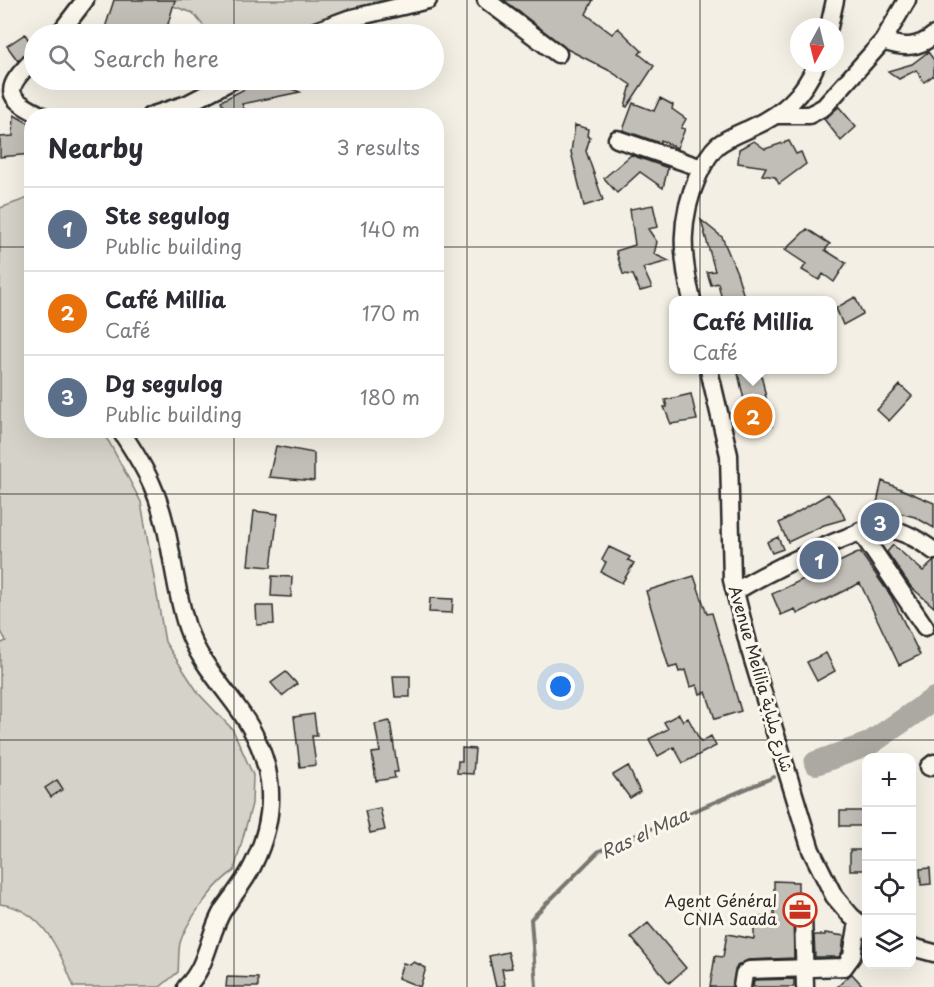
<!DOCTYPE html>
<meta charset="utf-8">
<style>
:root{--surface:#fff;--page:#f7f7f7;--text:#2b2b33;--muted:#7c7c81;--line:#e1e1e2;--accent:#c8321e}
body{margin:0;font-family:"Playpen Sans","Playpen Sans Arabic",sans-serif;background:var(--page);color:var(--text)}
.controls{position:absolute;right:18px;bottom:18px;display:grid;overflow:hidden;border-radius:12px;box-shadow:0 6px 24px #0002}
.controls button{width:54px;height:54px;display:grid;place-items:center;padding:0;border:0;border-bottom:2px solid var(--line);background:var(--surface);color:var(--text);font:30px sans-serif}
.compass{position:absolute;left:790px;top:18px;width:54px;height:54px;border-radius:50%;background:var(--surface);box-shadow:0 6px 24px #0002;rotate:187deg}
.you{position:absolute;left:561px;top:687px;width:21px;height:21px;margin:-15px;border:4px solid #fff;border-radius:50%;background:#1a73e8;box-shadow:0 0 0 9px #1a73e833}
.badge{display:grid;place-items:center;width:39px;height:39px;border-radius:50%;background:var(--accent);color:#fff;font-size:20px;font-weight:700}
.pin{position:absolute;translate:-50% -50%;border:3px solid #fff;box-shadow:0 2px 6px #0006}
.popup{position:absolute;left:669px;top:296px;width:168px;height:78px;box-sizing:border-box;display:grid;place-content:center;border-radius:12px;background:var(--surface);filter:drop-shadow(0 2px 4px #0005);font-size:20px;white-space:nowrap;color:var(--muted)}
.popup b{font-size:22px;color:var(--text)}
.popup::after{content:'';position:absolute;left:50%;top:100%;margin-left:-12px;border:12px solid transparent;border-top-color:var(--surface)}
.list{margin:0;padding:0;list-style:none}
h2{display:flex;justify-content:space-between;align-items:center;height:78px;margin:0;padding:0 24px;font-size:26px}
h2 small{font-size:20px;font-weight:400;color:var(--muted)}
.list li{display:grid;grid-template-columns:39px 1fr auto;gap:18px;align-items:center;box-sizing:border-box;height:84px;padding:0 24px;border-top:2px solid var(--line)}
.list b{display:block;font-size:22px;white-space:nowrap}
.list p{margin:0;font-size:20px;white-space:nowrap;color:var(--muted)}
.list em{font-size:20px;font-style:normal;color:var(--muted)}
.icon{flex:none;width:33px;height:33px;fill:none;stroke:currentColor;stroke-width:2;stroke-linecap:round;stroke-linejoin:round}
.map{position:relative;flex:none;width:934px;height:987px;overflow:hidden}
.search{position:absolute;background:var(--surface);box-shadow:0 6px 24px #0002;left:24px;top:24px;width:420px;height:66px;display:flex;align-items:center;gap:15px;box-sizing:border-box;padding:0 21px;border-radius:33px;color:var(--muted);font-size:22px}
.panel{position:absolute;background:var(--surface);box-shadow:0 6px 24px #0002;left:24px;top:108px;width:420px;height:330px;border-radius:24px}
.map>svg:first-child{display:block}
.green{fill:#d5d2c9;stroke:#807e7a;stroke-width:1.5}
.lines{fill:none;stroke-linecap:round;stroke-linejoin:round}
.stream{stroke:#787772;stroke-width:4}
.river{stroke:#aca9a2;stroke-width:24}
.building{fill:#c0beb6;stroke:#2b2b2b;stroke-width:1.5}
.minor-casing{stroke:#2b2b2b;stroke-width:21}
.minor{stroke:#fbf7ec;stroke-width:16}
.grid{fill:none;stroke:#2b2b2b;stroke-width:1.5;stroke-opacity:0.55}
.labels{text-anchor:middle;stroke-width:6;stroke-linejoin:round;paint-order:stroke}
.street-label{font-size:16px;fill:#2b2b2b;stroke:#fbf7ec}
.poi-label{font-size:16px;fill:#2b2b2b;stroke:#fbf7ec;text-anchor:end}
.water-label{font-size:18px;font-style:italic;fill:#585755;stroke:#fbf7ec}
</style>
<div class="map">
<svg width="934" height="987" viewBox="0 0 934 987">
<rect width="100%" height="100%" fill="#f3efe4"/>
<filter id="ink" filterUnits="userSpaceOnUse"><feTurbulence type="fractalNoise" baseFrequency=".0167" numOctaves="2"/><feDisplacementMap in="SourceGraphic" scale="12" xChannelSelector="R" yChannelSelector="G"/><feConvolveMatrix kernelMatrix="1 2 1 2 8 2 1 2 1" color-interpolation-filters="sRGB"/></filter>
<g filter="url(#ink)">
<!-- green -->
<path class="green" d="M156,0h233l-104,34h-75l-17,-21z
M31,197l1,233 68,1 9,11 32,60 24,140 34,52 34,36 20,45 -1,29 -18,67c-19,12 -48,51 -54,72 -2,9 -1,20 -2,29l-18,15h-86c-14,-36 -31,-78 -74,-83v-260l6,-3 -6,-12v-421z"/>
<g class="lines">
<!-- stream -->
<path class="stream" d="M536,987l-5,-68 68,-68 175,-74"/>
<!-- river -->
<path class="river" d="M816,763l53,-19 65,-45"/>
</g>
<!-- building -->
<path class="building" d="M114,0h61l-7,24 11,10h-76z
M504,0h89l-7,14 26,20 6,-6 24,23 -3,3 15,12 -27,41 -2,-1 6,-21 -21,-14 -43,-22z
M25,34l9,15 -7,2 -9,10 -11,-15z
M928,52l6,8v15l-10,7 -8,-12 -17,9 -11,-8 24,-7z
M262,80h35l-10,7 13,5 -58,12 5,12h-19l-7,-15z
M660,98l13,7 -1,4 14,10 -5,9 4,1 -8,19 -16,-8 -1,3 -37,-13 10,-27 21,8z
M839,107l17,20 -15,14 -17,-22z
M14,115l18,10v29l-32,3v-20l13,-1z
M575,125l13,4 -1,7 3,1 -4,14 17,49 -19,6 -13,-54z
M754,141l11,8 24,-8 7,13 5,-2 5,12 -27,20 -4,-7 -13,-2 4,-8 -28,-4 1,-14z
M631,155l37,13 -5,20 -23,-16 -23,21 -13,-15z
M653,205l5,22 -10,2 9,13 -3,12 15,7 -26,7 9,20 -12,3 -7,-16 -10,-1 -7,-23 19,-6 -5,-36z
M701,220l21,17 15,36 8,27h-23l-4,-17 -7,2 -4,-13 8,-1z
M807,229l23,15 -5,6 21,13 -12,19 -11,-8 -4,6 -17,-10 4,-6 -21,-14z
M855,297l8,17 -20,11 -7,-17z
M737,369h23l12,57h-22z
M900,385l12,11 -23,25 -12,-11z
M691,394l6,26 -26,4 -7,-17h3l-2,-7z
M276,446l38,7v28l-45,-4z
M882,481l52,22v25l-19,-11 -39,-10z
M828,494l12,14 5,11 -21,6 -36,17 -9,-19z
M254,511l24,3 -7,53 -23,-2z
M778,537l5,12 -11,4 -5,-11z
M893,545l30,26 11,-10v46l-23,-20 -24,-35z
M609,547l21,10 -2,3 6,3 -12,20 -21,-11 5,-10 -4,-2z
M860,552l31,44 29,59 -21,10 -39,-82 -63,31 -2,-5 -14,6 -9,-21z
M272,576l20,1 -1,20 -20,-1z
M694,576l13,38 5,-1 29,98 -26,8 -9,-27 -6,2 -3,-9 -7,2 -5,-17 -6,2 -2,-6 -8,2 -23,-77z
M430,598l23,1 -1,14 -23,-1z
M256,606h17l1,18 -17,1z
M826,653l9,18 -18,10 -10,-19z
M286,672l11,12 -15,12 -11,-13z
M393,676h17v21h-15z
M314,714l3,22h-5l4,29 -16,2 -6,-50z
M679,714l4,7 5,-3 13,24 10,-6 5,10 -33,17 -9,-16 -16,9 -9,-17 19,-10 -4,-7z
M390,721l8,51h-4l1,6 -19,3 -4,-28 8,-1 -5,-28z
M462,748l13,1 -2,25 -16,-1 1,-12h4z
M628,766l12,26 -10,6 -17,-23z
M57,780l6,9 -12,8 -6,-9z
M380,808l5,22 -15,3 -5,-22z
M840,811h27v15h-27z
M850,850h17v20h-17z
M930,868l1,16 -10,1 -1,-16z
M774,881l24,1v23l-5,9 1,44 -46,2 -11,6 -5,21h-22l5,-31 8,1 4,-23 27,5v-22h20z
M648,923l38,45 -17,15 -38,-46z
M825,933l19,3 -2,16 -3,5h-24l-1,-22h11z
M508,952l4,16 -10,1 3,16 -9,2 -7,-31z
M414,962l12,6 -6,19 -22,-9 5,-15 7,2z
M852,974l12,13h-27l12,-11z
M227,977l31,1v9h-32z
M794,979v8h-41l1,-7z"/>
<g class="lines">
<defs>
<path id="minor" d="M486,0l72,54
M829,27l6,-27
M59,34l26,-34
M307,34l41,-15 80,-19
M883,41c19,7 35,8 51,-6
M34,59c-30,30 -31,38 9,57
M778,115h31l15,-8 59,-66 24,-41
M150,116l37,-12 46,-24
M617,139l85,29
M692,300c-11,-44 -13,-81 6,-124 5,-11 11,-23 20,-31 9,-7 22,-12 33,-17 32,-14 52,-32 66,-65
M709,370l20,85 3,125 17,67 62,203 23,46 17,20 15,13
M120,430c12,18 24,36 32,55 20,45 20,96 35,142 9,28 30,53 48,77 38,51 47,102 18,161 -8,17 -20,30 -30,45 -15,25 -15,56 -37,77
M860,531l65,96
M735,592c22,-15 126,-67 149,-64 19,2 35,12 50,23
M929,767l5,-4
M803,914l2,73
M912,947l22,6
M742,987l2,-13 5,-4 95,-3 8,-11 6,-34"/>
</defs>
<!-- minor casing -->
<use href="#minor" class="minor-casing"/>
<!-- minor -->
<use href="#minor" class="minor"/>
</g>
</g>
<!-- grid -->
<path class="grid" d="M234,0v34M467,0v987M700,0v987M234,80v36M0,247h32M436,247h498M234,430v557M0,494h934M0,740h934"/>
<!-- icons -->
<defs>
<symbol id="office-ring" viewBox="-11 -11 22 22"><circle r="9.5" fill="#fbf7ec" stroke="#c8321e" stroke-width="1.5"/><path d="M-6-3h4V-5.5h4V-3h4V5H-6ZM-1-4.5V-3h2v-1.5ZM-6 0V1H6V0Z" fill="#c8321e"/></symbol>
</defs>
<g fill-rule="evenodd">
<use href="#office-ring" x="781" y="891" width="38" height="38"/>
</g>
<g class="labels">
<!-- street labels -->
<g class="street-label">
<text transform="translate(761 679) rotate(74)" y="6">Avenue Melilia شارع ملياية</text>
</g>
<!-- poi labels -->
<g class="poi-label">
<text x="777" y="907">Agent Général<tspan x="777" dy="18">CNIA Saada</tspan></text>
</g>
<!-- water labels -->
<g class="water-label">
<text transform="translate(645 834) rotate(-25)" y="6">Ras el Maa</text>
</g>
</g>
</svg>
<div class="controls">
<button>+</button>
<button>−</button>
<button><svg class="icon" aria-label="locate" viewBox="0 0 24 24"><circle cx="12" cy="12" r="6"/><path d="M12 2v4M12 18v4M2 12h4M18 12h4"/></svg></button>
<button><svg class="icon" aria-label="layers" viewBox="0 0 24 24"><path d="M12 4l9 5-9 5-9-5zM3 14l9 5 9-5"/></svg></button>
</div>
<svg class="compass" viewBox="-18 -18 36 36"><path d="M0-13l5 13h-10z" fill="#e53935"/><path d="M0 13l5-13h-10z" fill="#7c7c81"/></svg>
<div class="you"></div>
<div class="pin badge" style="left:819px;top:560px;background:#5c6f8a">1</div>
<div class="pin badge" style="left:753px;top:416px;background:#e8710a">2</div>
<div class="popup"><b>Café Millia</b>Café</div>
<div class="pin badge" style="left:880px;top:522px;background:#5c6f8a">3</div>
<div class="search"><svg class="icon" aria-label="search" viewBox="0 0 24 24"><circle cx="10" cy="10" r="6"/><path d="M15 15l6 6"/></svg>Search here</div>
<section class="panel">
<h2>Nearby<small>3 results</small></h2>
<ul class="list">
<li><span class="badge" style="background:#5c6f8a">1</span><div><b>Ste segulog</b><p>Public building</p></div><em>140 m</em></li>
<li><span class="badge" style="background:#e8710a">2</span><div><b>Café Millia</b><p>Café</p></div><em>170 m</em></li>
<li><span class="badge" style="background:#5c6f8a">3</span><div><b>Dg segulog</b><p>Public building</p></div><em>180 m</em></li>
</ul>
</section>
</div>
